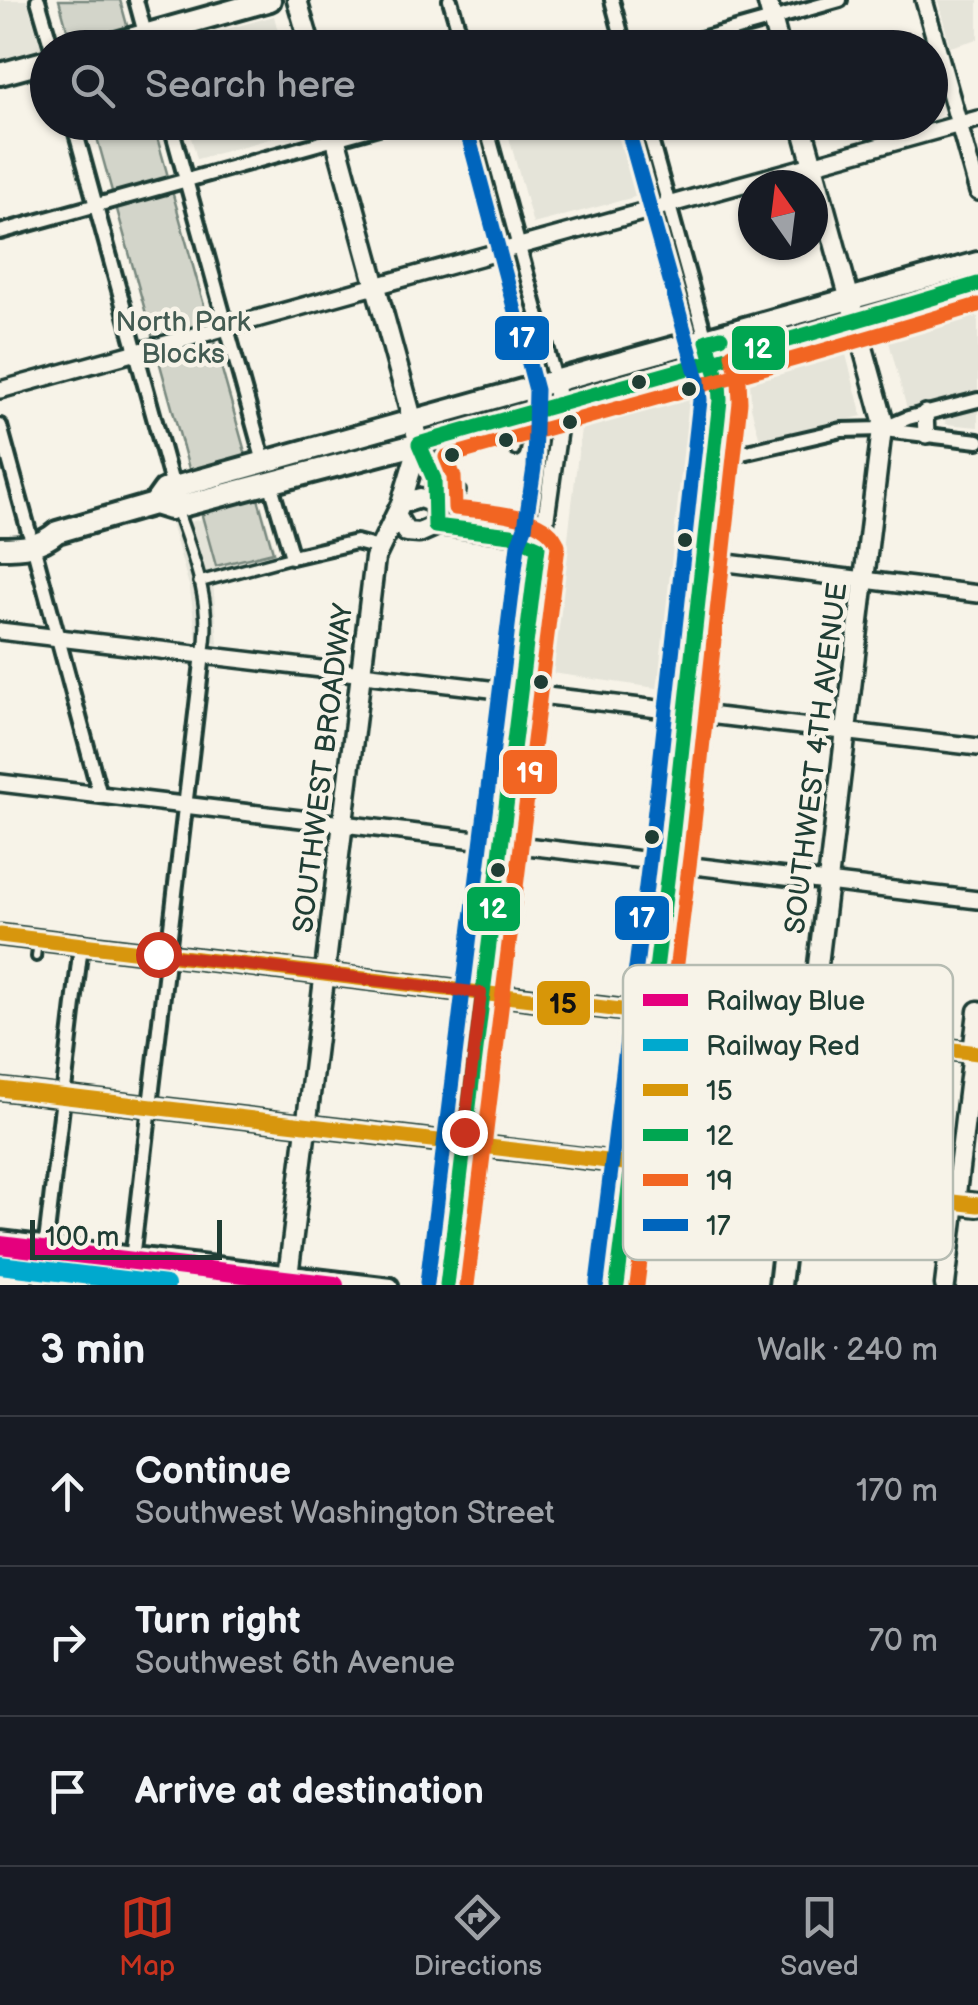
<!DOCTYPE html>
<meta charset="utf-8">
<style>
:root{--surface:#171b24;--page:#20242c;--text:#f1f3f6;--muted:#9ea1a6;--line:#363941;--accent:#c8321e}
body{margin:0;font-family:"Balsamiq Sans",sans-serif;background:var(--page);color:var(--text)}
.compass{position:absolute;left:738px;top:170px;width:90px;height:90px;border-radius:50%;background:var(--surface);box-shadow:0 2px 8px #0004;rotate:346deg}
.scale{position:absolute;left:30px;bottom:25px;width:192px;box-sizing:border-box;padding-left:10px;border:5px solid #1f3d34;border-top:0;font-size:28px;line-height:35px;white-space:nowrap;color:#1f3d34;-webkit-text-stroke:8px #f7f3e8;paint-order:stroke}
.stop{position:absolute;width:30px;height:30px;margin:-22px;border:8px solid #c8321e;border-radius:50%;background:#fff}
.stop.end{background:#c8321e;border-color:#fff;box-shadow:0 2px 10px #0008}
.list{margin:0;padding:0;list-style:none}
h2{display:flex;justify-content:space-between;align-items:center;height:130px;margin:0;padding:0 40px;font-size:42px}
h2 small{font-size:32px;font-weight:400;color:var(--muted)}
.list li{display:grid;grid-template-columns:65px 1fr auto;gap:30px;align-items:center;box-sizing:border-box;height:150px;padding:0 40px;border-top:2px solid var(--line)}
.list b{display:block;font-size:38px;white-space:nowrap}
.list p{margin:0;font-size:32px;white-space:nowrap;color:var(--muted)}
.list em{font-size:32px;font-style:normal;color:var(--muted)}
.icon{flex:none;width:55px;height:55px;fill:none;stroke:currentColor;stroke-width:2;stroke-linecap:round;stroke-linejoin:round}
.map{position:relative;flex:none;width:978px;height:1285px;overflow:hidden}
.search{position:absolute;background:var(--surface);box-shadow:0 2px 8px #0004;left:30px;right:30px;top:30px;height:110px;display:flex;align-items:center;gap:25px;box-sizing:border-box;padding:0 35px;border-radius:55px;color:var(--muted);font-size:38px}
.sheet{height:580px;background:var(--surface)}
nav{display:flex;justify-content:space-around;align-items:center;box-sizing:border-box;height:140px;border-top:2px solid var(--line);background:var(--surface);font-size:28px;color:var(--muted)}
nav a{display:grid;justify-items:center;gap:5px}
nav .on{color:var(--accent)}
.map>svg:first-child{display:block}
.built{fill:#e5e4d9}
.green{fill:#d3d5ca;stroke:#79897f;stroke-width:2.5}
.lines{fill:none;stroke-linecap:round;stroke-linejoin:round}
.service-casing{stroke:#1f3d34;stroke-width:14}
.pedestrian-casing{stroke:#1f3d34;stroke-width:16}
.minor-casing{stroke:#1f3d34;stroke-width:20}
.tertiary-casing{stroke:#1f3d34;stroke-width:22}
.secondary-casing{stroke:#1f3d34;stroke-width:25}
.primary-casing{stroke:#1f3d34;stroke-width:28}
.service{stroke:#f7f3e8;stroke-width:6}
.pedestrian{stroke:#f7f3e8;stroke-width:9}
.minor{stroke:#f7f3e8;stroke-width:12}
.tertiary{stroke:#f7f3e8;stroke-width:15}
.secondary{stroke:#f7f3e8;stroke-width:18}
.primary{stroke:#f7f3e8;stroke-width:20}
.bus-1-casing{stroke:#f7f3e8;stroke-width:22}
.bus-2-casing{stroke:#f7f3e8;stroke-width:22}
.bus-3-casing{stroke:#f7f3e8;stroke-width:22}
.bus-4-casing{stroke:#f7f3e8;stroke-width:22}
.bus-1{stroke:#d79608;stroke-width:15}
.bus-2{stroke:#00a651;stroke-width:15}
.bus-3{stroke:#f26522;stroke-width:15}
.bus-4{stroke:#0065bd;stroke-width:15}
.rail-1-casing{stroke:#f7f3e8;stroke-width:25}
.rail-2-casing{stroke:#f7f3e8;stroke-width:25}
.rail-1{stroke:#e5007d;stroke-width:18}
.rail-2{stroke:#00a9ce;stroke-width:18}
.route{stroke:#c8321e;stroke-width:12}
.bus-dot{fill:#1f3d34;stroke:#f7f3e8;stroke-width:4}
.labels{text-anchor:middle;stroke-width:9;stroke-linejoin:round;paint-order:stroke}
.park-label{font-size:28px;fill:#435b52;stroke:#f7f3e8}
.street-label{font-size:28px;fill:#1f3d34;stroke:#f7f3e8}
.key{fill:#f7f3e8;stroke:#b6bcb2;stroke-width:2.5}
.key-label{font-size:28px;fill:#1f3d34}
.line-badge{stroke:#f7f3e8;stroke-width:4}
.badge-label{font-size:28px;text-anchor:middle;font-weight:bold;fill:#fff}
.pale-badge-label{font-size:28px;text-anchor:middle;font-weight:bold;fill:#111}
</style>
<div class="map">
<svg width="978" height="1285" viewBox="0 0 978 1285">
<rect width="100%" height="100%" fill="#f7f3e8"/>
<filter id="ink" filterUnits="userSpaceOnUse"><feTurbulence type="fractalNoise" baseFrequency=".01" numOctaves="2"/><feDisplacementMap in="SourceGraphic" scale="20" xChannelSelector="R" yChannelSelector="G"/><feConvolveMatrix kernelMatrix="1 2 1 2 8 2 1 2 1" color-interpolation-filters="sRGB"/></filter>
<g filter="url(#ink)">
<!-- built -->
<path class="built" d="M0,0h27l14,48 -41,11z
M938,0h40v39l-28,8z
M274,16l8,31h-116v-1z
M187,123h116l2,6 -108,30z
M505,123h122l19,71 -113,30z
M978,304v123l-32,-3 -7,-23 -32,8 -22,-82z
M843,343l19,73 -102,24 -19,-69z
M698,390l-35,299 -111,-16 30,-253z
M261,503l18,61 -66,18 5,62 -21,-2 -7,-53 -19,-66 4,3z"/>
<!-- green -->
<path class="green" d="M59,0h61l13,47h-61z
M93,123h60l120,429 -57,14z"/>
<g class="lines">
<defs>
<path id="service" d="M515,451l5,-30
M437,492l24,-1
M36,957l2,-16"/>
<path id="pedestrian" d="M176,507c16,46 38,99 27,147
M199,582l93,-25"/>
<path id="minor" d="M38,0l14,48
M136,0l13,48
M450,0l14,48
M612,0l13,48
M669,48l171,-48
M73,122l100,365
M170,122l94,340
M485,122l71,261
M646,122l61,221
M0,232l396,-110
M0,426l29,106
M884,430l94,11
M712,460l130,-30 40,-1 26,-11 70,-18
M270,482l22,75 64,-15 23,6
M33,545l67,250
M0,1238l391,47
M41,1285l40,-340
M129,1285l74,-631"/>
<path id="tertiary" d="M924,0l54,192
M0,390l978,-271
M925,413l1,22
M419,444l15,35 1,47 76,9 27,12
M703,560l275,34
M0,631l978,116
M0,783l978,117
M447,1285l91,-738 6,-15 14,-100 -2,-49
M617,1285l54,-437 49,-448 -7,-40"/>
<path id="secondary" d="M297,0l14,48
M767,0l13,48
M401,504l19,-6 11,4 5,7
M396,515l10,17 13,1 16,-7
M0,935l978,118
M0,1089l792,94 91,-763 -82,-298
M287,1285l88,-727 26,-54 18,-60 -88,-322
M945,1285l33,-274"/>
<path id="primary" d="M98,48l172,-48
M0,74l48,-13
M154,504l10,-14 814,-227
M0,548c21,0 40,-1 57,-16l97,-28 16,5 249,-65 309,-89 55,-11 195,-60
M780,1285l12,-102 186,22"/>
</defs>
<!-- service casing -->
<use href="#service" class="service-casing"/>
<!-- pedestrian casing -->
<use href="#pedestrian" class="pedestrian-casing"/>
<!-- minor casing -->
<use href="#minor" class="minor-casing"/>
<!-- tertiary casing -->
<use href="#tertiary" class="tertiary-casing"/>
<!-- secondary casing -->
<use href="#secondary" class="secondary-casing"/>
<!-- primary casing -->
<use href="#primary" class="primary-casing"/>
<!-- service -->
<use href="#service" class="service"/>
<!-- pedestrian -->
<use href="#pedestrian" class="pedestrian"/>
<!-- minor -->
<use href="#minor" class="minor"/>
<!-- tertiary -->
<use href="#tertiary" class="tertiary"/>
<!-- secondary -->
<use href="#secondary" class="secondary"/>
<!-- primary -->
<use href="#primary" class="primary"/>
<defs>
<path id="bus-1" d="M0,935l978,118
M0,1089l978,116"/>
<path id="bus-2" d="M447,1285l91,-738 -27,-12 -76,-9 -1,-47 -15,-35c186,-54 374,-103 559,-160
M617,1285l54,-437 49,-448 -1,-17 -12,-42 14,-4"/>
<path id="bus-3" d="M467,1285l91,-739c-10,-34 -74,-34 -103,-38l-1,-31 -8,-20c178,-51 356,-98 532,-152
M637,1285l54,-435 49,-448 -1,-22 -7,-26"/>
<path id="bus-4" d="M427,1283l91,-738 7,-18 9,-59 2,-78 -70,-263
M597,1283l54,-437 49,-446 -2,-20 -71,-253"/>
</defs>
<!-- bus-1 casing -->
<use href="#bus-1" class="bus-1-casing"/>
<!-- bus-2 casing -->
<use href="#bus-2" class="bus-2-casing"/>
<!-- bus-3 casing -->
<use href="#bus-3" class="bus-3-casing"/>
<!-- bus-4 casing -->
<use href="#bus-4" class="bus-4-casing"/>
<!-- bus-1 -->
<use href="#bus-1" class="bus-1"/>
<!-- bus-2 -->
<use href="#bus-2" class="bus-2"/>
<!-- bus-3 -->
<use href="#bus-3" class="bus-3"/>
<!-- bus-4 -->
<use href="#bus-4" class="bus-4"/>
<defs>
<path id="rail-1" d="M0,1245l335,40"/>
<path id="rail-2" d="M0,1265l166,20"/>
</defs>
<!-- rail-1 casing -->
<use href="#rail-1" class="rail-1-casing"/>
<!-- rail-2 casing -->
<use href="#rail-2" class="rail-2-casing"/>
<!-- rail-1 -->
<use href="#rail-1" class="rail-1"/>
<!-- rail-2 -->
<use href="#rail-2" class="rail-2"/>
</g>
</g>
<g class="lines" filter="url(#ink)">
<!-- route -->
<path class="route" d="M158,954l323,39 -17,139"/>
</g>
<!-- markers -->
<g class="bus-dot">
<circle cx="639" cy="382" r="9"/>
<circle cx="689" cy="389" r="9"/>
<circle cx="570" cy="422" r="9"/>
<circle cx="506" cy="440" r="9"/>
<circle cx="452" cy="455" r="9"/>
<circle cx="685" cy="540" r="9"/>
<circle cx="541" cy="682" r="9"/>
<circle cx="652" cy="837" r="9"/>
<circle cx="498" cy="870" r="9"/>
</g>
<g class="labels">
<!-- park labels -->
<g class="park-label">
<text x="183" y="331">North Park<tspan x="183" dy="32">Blocks</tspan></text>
</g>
<!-- street labels -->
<g class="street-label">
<text transform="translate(815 758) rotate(-83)" y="10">SOUTHWEST 4TH AVENUE</text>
<text transform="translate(322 768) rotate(-83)" y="10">SOUTHWEST BROADWAY</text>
</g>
</g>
<!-- legend -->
<rect x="623" y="965" width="330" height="295" rx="15" class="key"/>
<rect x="643" y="994" width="45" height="12" fill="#e5007d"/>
<rect x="643" y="1039" width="45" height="12" fill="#00a9ce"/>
<rect x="643" y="1084" width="45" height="12" fill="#d79608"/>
<rect x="643" y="1129" width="45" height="12" fill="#00a651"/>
<rect x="643" y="1174" width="45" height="12" fill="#f26522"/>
<rect x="643" y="1219" width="45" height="12" fill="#0065bd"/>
<g class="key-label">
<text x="706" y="1010">Railway Blue</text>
<text x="706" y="1055">Railway Red</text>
<text x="706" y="1100">15</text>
<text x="706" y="1145">12</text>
<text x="706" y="1190">19</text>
<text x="706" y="1235">17</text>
</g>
<g class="line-badge">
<rect x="493" y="314" width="58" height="48" rx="10" fill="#0065bd"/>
<rect x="730" y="324" width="57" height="48" rx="10" fill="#00a651"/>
<rect x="501" y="748" width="58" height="48" rx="10" fill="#f26522"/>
<rect x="465" y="885" width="57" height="48" rx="10" fill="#00a651"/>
<rect x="613" y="894" width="58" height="48" rx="10" fill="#0065bd"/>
<rect x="535" y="979" width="57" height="48" rx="10" fill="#d79608"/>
</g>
<g class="badge-label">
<text x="522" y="347">17</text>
<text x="758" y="358">12</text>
<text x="530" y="782">19</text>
<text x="493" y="918">12</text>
<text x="642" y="927">17</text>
</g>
<g class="pale-badge-label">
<text x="563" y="1013">15</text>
</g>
</svg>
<svg class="compass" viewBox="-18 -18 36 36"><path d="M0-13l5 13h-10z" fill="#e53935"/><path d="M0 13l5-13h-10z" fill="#9ea1a6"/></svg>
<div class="scale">100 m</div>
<div class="stop" style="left:158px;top:954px"></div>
<div class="stop end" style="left:464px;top:1132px"></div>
<div class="search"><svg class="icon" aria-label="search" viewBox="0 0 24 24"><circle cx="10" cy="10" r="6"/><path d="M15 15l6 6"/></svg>Search here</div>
</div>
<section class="sheet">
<h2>3 min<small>Walk · 240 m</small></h2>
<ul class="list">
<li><svg class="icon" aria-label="ahead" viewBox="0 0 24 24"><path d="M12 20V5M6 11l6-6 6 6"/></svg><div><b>Continue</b><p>Southwest Washington Street</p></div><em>170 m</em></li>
<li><svg class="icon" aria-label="right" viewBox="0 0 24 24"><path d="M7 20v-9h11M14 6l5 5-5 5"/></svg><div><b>Turn right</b><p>Southwest 6th Avenue</p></div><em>70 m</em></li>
<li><svg class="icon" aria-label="arrive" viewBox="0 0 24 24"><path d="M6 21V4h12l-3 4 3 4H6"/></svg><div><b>Arrive at destination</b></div></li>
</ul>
</section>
<nav>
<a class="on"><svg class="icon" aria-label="map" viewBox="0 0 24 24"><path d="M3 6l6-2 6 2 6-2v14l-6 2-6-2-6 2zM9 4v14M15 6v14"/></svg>Map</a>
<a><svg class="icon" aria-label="directions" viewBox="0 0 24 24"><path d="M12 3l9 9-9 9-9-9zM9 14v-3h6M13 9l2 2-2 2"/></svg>Directions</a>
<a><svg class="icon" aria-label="saved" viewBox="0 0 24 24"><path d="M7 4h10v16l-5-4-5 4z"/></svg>Saved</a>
</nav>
